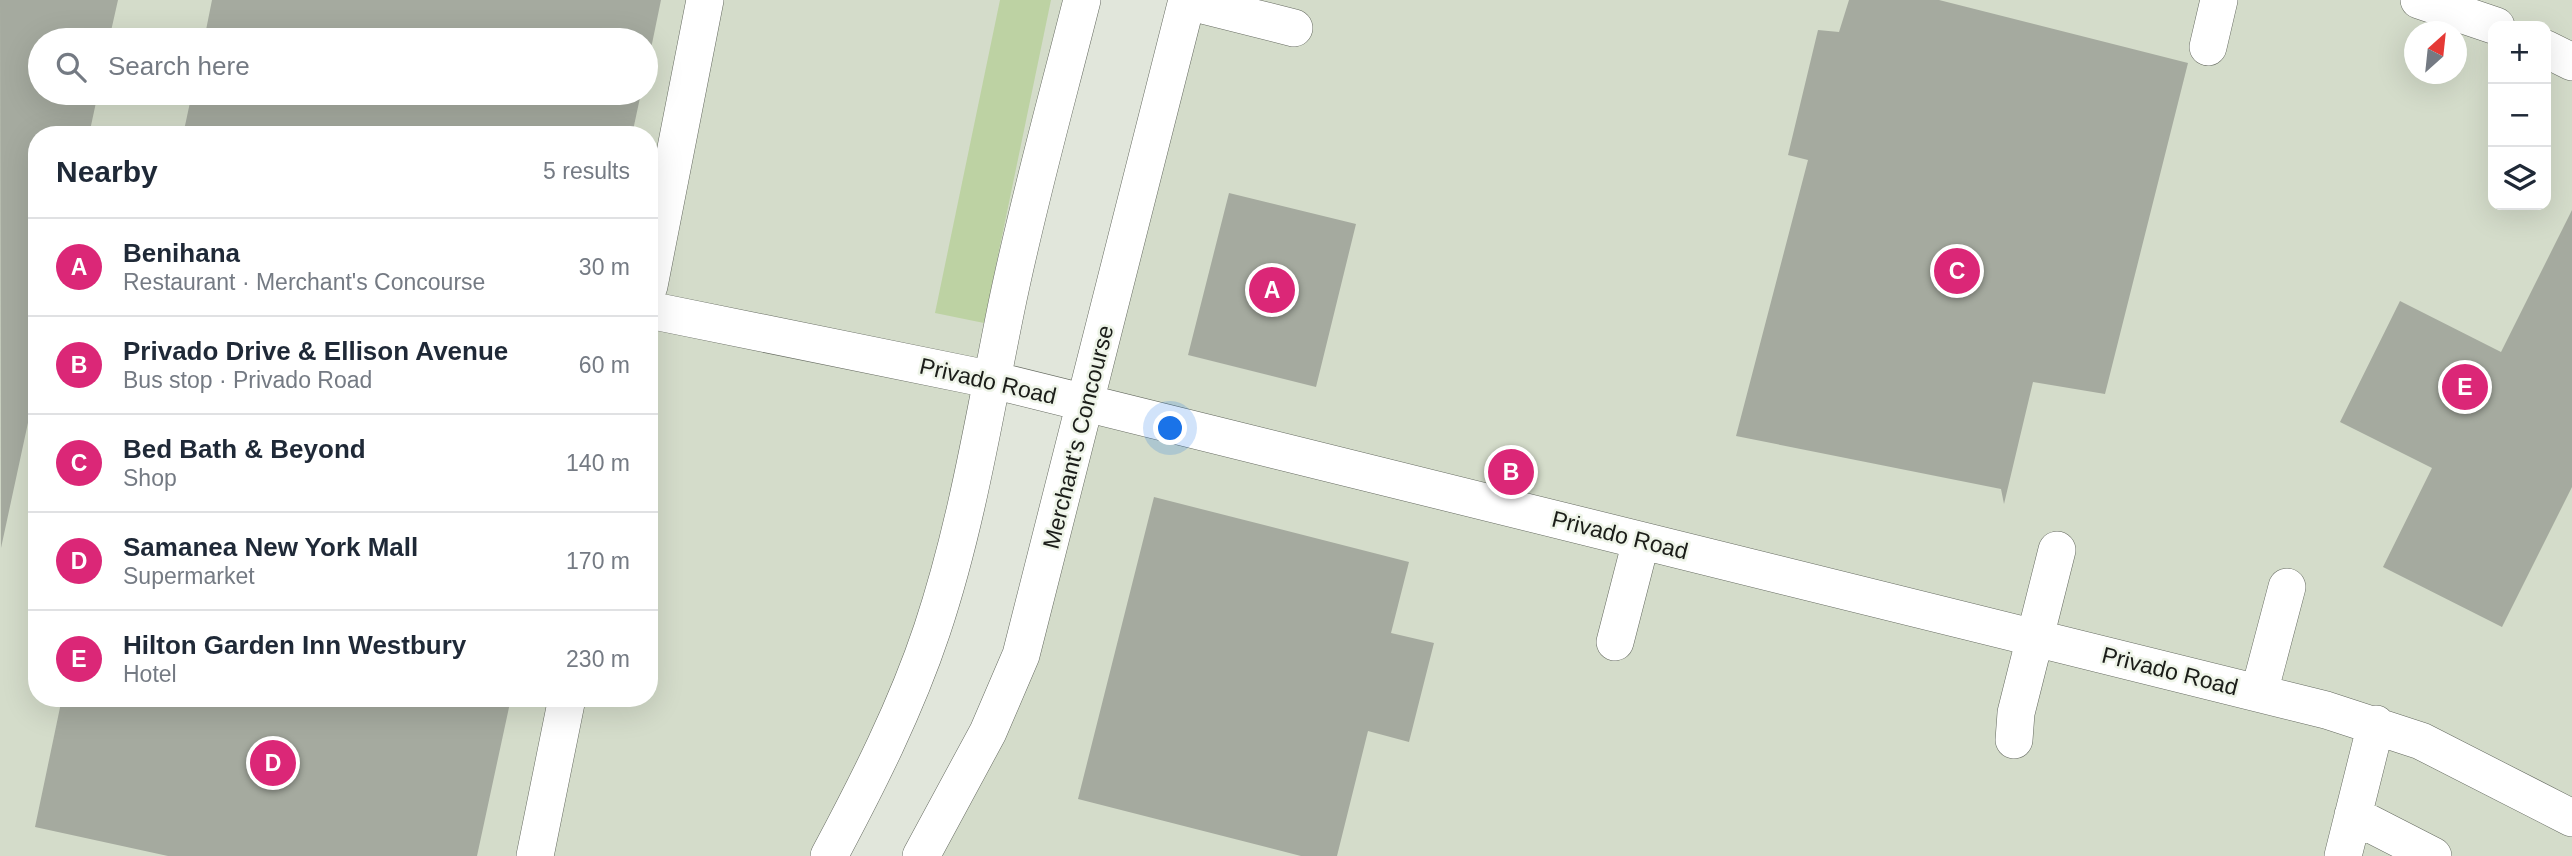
<!DOCTYPE html>
<meta charset="utf-8">
<style>
:root{--surface:#fff;--page:#f2f2f3;--text:#1f2937;--muted:#747a83;--line:#e0e1e3;--accent:#db2777}
body{margin:0;font-family:Arial,sans-serif;background:var(--page);color:var(--text)}
.controls{position:absolute;right:21px;top:21px;display:grid;overflow:hidden;border-radius:14px;box-shadow:0 7px 28px #0002}
.controls button{width:63px;height:63px;display:grid;place-items:center;padding:0;border:0;border-bottom:2px solid var(--line);background:var(--surface);color:var(--text);font:35px sans-serif}
.compass{position:absolute;left:2404px;top:21px;width:63px;height:63px;border-radius:50%;background:var(--surface);box-shadow:0 7px 28px #0002;rotate:27deg}
.you{position:absolute;left:1171px;top:429px;width:24px;height:24px;margin:-18px;border:5px solid #fff;border-radius:50%;background:#1a73e8;box-shadow:0 0 0 10px #1a73e833}
.badge{display:grid;place-items:center;width:46px;height:46px;border-radius:50%;background:var(--accent);color:#fff;font-size:23px;font-weight:700}
.pin{position:absolute;translate:-50% -50%;border:4px solid #fff;box-shadow:0 2px 7px #0006}
.list{margin:0;padding:0;list-style:none}
h2{display:flex;justify-content:space-between;align-items:center;height:91px;margin:0;padding:0 28px;font-size:30px}
h2 small{font-size:23px;font-weight:400;color:var(--muted)}
.list li{display:grid;grid-template-columns:46px 1fr auto;gap:21px;align-items:center;box-sizing:border-box;height:98px;padding:0 28px;border-top:2px solid var(--line)}
.list b{display:block;font-size:26px;white-space:nowrap}
.list p{margin:0;font-size:23px;white-space:nowrap;color:var(--muted)}
.list em{font-size:23px;font-style:normal;color:var(--muted)}
.icon{flex:none;width:38px;height:38px;fill:none;stroke:currentColor;stroke-width:2;stroke-linecap:round;stroke-linejoin:round}
.map{position:relative;flex:none;width:2572px;height:856px;overflow:hidden}
.search{position:absolute;background:var(--surface);box-shadow:0 7px 28px #0002;left:28px;top:28px;width:630px;height:77px;display:flex;align-items:center;gap:18px;box-sizing:border-box;padding:0 24px;border-radius:38px;color:var(--muted);font-size:26px}
.panel{position:absolute;background:var(--surface);box-shadow:0 7px 28px #0002;left:28px;top:126px;width:630px;height:581px;border-radius:28px}
.map>svg:first-child{display:block}
.built{fill:#d4dcca;fill-rule:evenodd}
.green{fill:#bdd2a3}
.building{fill:#a5aa9f}
.lines{fill:none;stroke-linecap:round;stroke-linejoin:round}
.minor-casing{stroke:#656a60;stroke-width:38}
.minor{stroke:#fff;stroke-width:37}
.labels{text-anchor:middle;stroke-width:5;stroke-linejoin:round;paint-order:stroke}
.street-label{font-size:23px;fill:#1b1d19;stroke:#eef4e8}
</style>
<div class="map">
<svg width="2572" height="856" viewBox="0 0 2572 856">
<rect width="100%" height="100%" fill="#e1e6db"/>
<!-- built -->
<path class="built" d="M0,0h1082l-135,578 -118,278h-829zM40,40h606v53h-606zM37,135h612v563h-612z
M1187,0h1385v856h-1651l67,-124zM2493,26h53v179h-53zM2414,32h42v42h-42z"/>
<!-- green -->
<path class="green" d="M1000,0h51l-67,323 -49,-10z"/>
<!-- building -->
<path class="building" d="M0,0h118l-9,40h-69v53h58l-9,42h-52v246l-36,167z
M212,0h449l-14,68 -1,-28h-442z
M1849,0h90l249,63 -83,331 -72,-12 -29,122 -3,-15 -265,-53 72,-276 -20,-5 30,-125 21,2z
M192,93h449l-9,42h-449z
M1229,193l127,31 -40,163 -128,-32z
M2572,210v277l-70,140 -119,-60 49,-99 -92,-46 60,-121 101,51z
M1154,497l255,65 -18,71 43,10 -25,99 -41,-11 -31,125h-36l-223,-57z
M62,698h449l-34,158h-309l-133,-29z"/>
<g class="lines">
<defs>
<path id="minor" d="M2419,0l77,26
M1187,1l107,27
M2208,47l11,-47
M2546,49l26,13
M649,286l56,-286
M649,310l344,70 1333,330 95,31 151,77
M1615,642l26,-101
M2259,693l28,-106
M2014,740l2,-27 41,-163
M2353,815l80,41
M535,856l32,-158
M829,856c39,-73 77,-148 103,-226 35,-105 52,-213 74,-321 21,-103 50,-206 76,-309
M921,856l67,-124 33,-77 166,-655
M2343,856l33,-132"/>
</defs>
<!-- minor casing -->
<use href="#minor" class="minor-casing"/>
<!-- minor -->
<use href="#minor" class="minor"/>
</g>
<g class="labels">
<!-- street labels -->
<g class="street-label">
<text transform="translate(988 381) rotate(13)" y="8">Privado Road</text>
<text transform="translate(1078 437) rotate(-76)" y="8">Merchant's Concourse</text>
<text transform="translate(1620 535) rotate(14)" y="8">Privado Road</text>
<text transform="translate(2170 671) rotate(14)" y="8">Privado Road</text>
</g>
</g>
</svg>
<div class="controls">
<button>+</button>
<button>−</button>
<button><svg class="icon" aria-label="layers" viewBox="0 0 24 24"><path d="M12 4l9 5-9 5-9-5zM3 14l9 5 9-5"/></svg></button>
</div>
<svg class="compass" viewBox="-18 -18 36 36"><path d="M0-13l5 13h-10z" fill="#e53935"/><path d="M0 13l5-13h-10z" fill="#747a83"/></svg>
<div class="you"></div>
<div class="pin badge" style="left:1272px;top:290px">A</div>
<div class="pin badge" style="left:1511px;top:472px">B</div>
<div class="pin badge" style="left:1957px;top:271px">C</div>
<div class="pin badge" style="left:273px;top:763px">D</div>
<div class="pin badge" style="left:2465px;top:387px">E</div>
<div class="search"><svg class="icon" aria-label="search" viewBox="0 0 24 24"><circle cx="10" cy="10" r="6"/><path d="M15 15l6 6"/></svg>Search here</div>
<section class="panel">
<h2>Nearby<small>5 results</small></h2>
<ul class="list">
<li><span class="badge">A</span><div><b>Benihana</b><p>Restaurant · Merchant's Concourse</p></div><em>30 m</em></li>
<li><span class="badge">B</span><div><b>Privado Drive &amp; Ellison Avenue</b><p>Bus stop · Privado Road</p></div><em>60 m</em></li>
<li><span class="badge">C</span><div><b>Bed Bath &amp; Beyond</b><p>Shop</p></div><em>140 m</em></li>
<li><span class="badge">D</span><div><b>Samanea New York Mall</b><p>Supermarket</p></div><em>170 m</em></li>
<li><span class="badge">E</span><div><b>Hilton Garden Inn Westbury</b><p>Hotel</p></div><em>230 m</em></li>
</ul>
</section>
</div>
